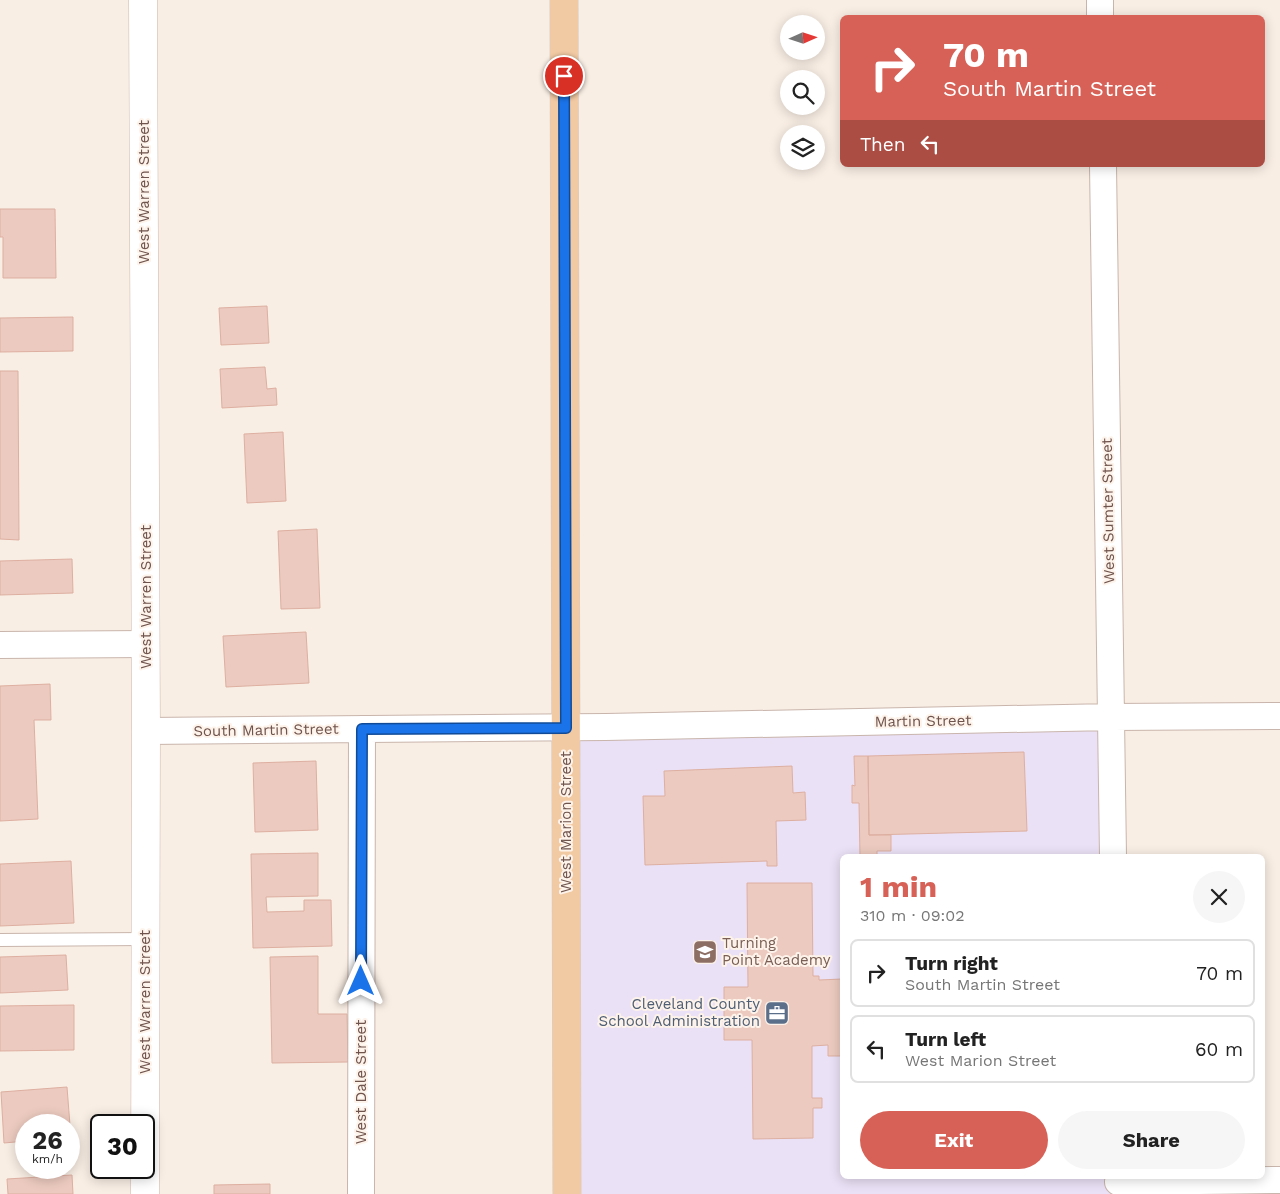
<!DOCTYPE html>
<html lang="en">
<head>
<meta charset="utf-8">
<style>
	:root { --surface:#fff; --page:#f6f6f6; --text:#222; --muted:#767676; --line:#e0e0e0; --accent:#d76156 }
	body { margin:0; font-family:"Work Sans",sans-serif; background:var(--page); color:var(--text); height:100vh; display:flex; flex-direction:column; font-size:19px; white-space:nowrap }
	* { box-sizing:border-box; margin:0 }
	p { font-size:16px; color:var(--muted) }
	.icon { flex:none; width:28px; height:28px; fill:none; stroke:currentColor; stroke-width:2; stroke-linecap:round; stroke-linejoin:round }
	.map { position:relative; flex:1; overflow:hidden }
	.drawer { position:absolute; left:840px; top:854px; width:425px; height:325px; display:flex; flex-direction:column; background:var(--surface); border-radius:8px; box-shadow:0 2px 12px #0003 }
	.drawer>* { flex:none }
	.hud { position:absolute; left:840px; top:15px; width:425px; height:152px; border-radius:8px; box-shadow:0 2px 12px #0003; background:#d76156; color:#fff; overflow:hidden }
	.needle { width:32px; rotate:87deg }
	.controls { position:absolute; left:780px; top:15px; display:grid; gap:10px }
	.controls a { display:grid; place-items:center; width:45px; height:45px; border-radius:50%; background:var(--surface); box-shadow:0 2px 12px #0003; font-size:25px }
	.speed { position:absolute; left:15px; top:1114px; display:flex; gap:10px; font-size:25px; font-weight:700; text-align:center }
	.speed>* { display:grid; place-content:center; width:65px; height:65px; border-radius:50%; background:var(--surface); box-shadow:0 2px 12px #0003; line-height:1 }
	.speed small { font-size:12px; font-weight:400 }
	.speed .limit { border:2px solid #111; border-radius:8px; background:#fff; color:#111 }
	.pin { position:absolute; display:grid; place-items:center; width:42px; height:42px; color:#fff; margin:-21px; border:2px solid #fff; border-radius:50%; box-shadow:0 1px 5px #0007 }
	.me { position:absolute; width:55px; margin:-28px; rotate:0deg; stroke-linejoin:round; filter:drop-shadow(0 0 4px #0008) }
	.turn { display:flex; align-items:center; gap:18px; height:105px; padding:0 20px; font-size:22px }
	.turn .icon { width:65px; height:65px; stroke-width:2.5 }
	.turn b { display:block; font-size:35px; line-height:42px }
	.then { display:flex; align-items:center; height:48px; padding:0 20px; background:#0003; gap:10px; font-size:19px }
	.round { display:grid; place-items:center; flex:none; width:52px; height:52px; border-radius:26px; background:var(--page) }
	.headline { display:flex; align-items:center; justify-content:space-between; height:85px; padding:0 20px }
	h1 { font-size:30px; font-weight:700; line-height:38px; color:var(--accent) }
	.button { display:flex; gap:10px; margin-top:auto; padding:10px 20px }
	.button a { flex:1; height:58px; border-radius:30px; background:var(--accent); color:#fff; font-size:20px; font-weight:700; line-height:58px; text-align:center }
	.button a+a { background:var(--page); color:var(--text) }
	ul { padding:0; list-style:none }
	li { display:flex; align-items:center; gap:15px; height:68px; margin:0 10px 8px; padding:0 10px; border:2px solid var(--line); border-radius:8px }
	li div { flex:1 }
	li b { display:block; font-size:19px }
	li em { font-style:normal }
	.map>svg:first-child { display:block }
	.education { fill:#ebe1f6 }
	.building { fill:#eccabf; stroke:#ddafa1 }
	.lines { fill:none; stroke-linecap:round; stroke-linejoin:round }
	.service-casing { stroke:#c9b5ac; stroke-width:14 }
	.minor-casing { stroke:#c9b5ac; stroke-width:28 }
	.secondary-casing { stroke:#ceb7ad; stroke-width:29 }
	.primary-casing { stroke:#d4ccca; stroke-width:29 }
	.service { stroke:#fff; stroke-width:12 }
	.minor { stroke:#fff; stroke-width:26 }
	.secondary { stroke:#fff; stroke-width:28 }
	.primary { stroke:#f1c9a3; stroke-width:28 }
	.route-casing { stroke:#114b97; stroke-width:12 }
	.route { stroke:#1a73e8; stroke-width:9 }
	.labels { text-anchor:middle; dominant-baseline:central; stroke-width:4; stroke-linejoin:round; paint-order:stroke }
	.street-label { font-size:15px; fill:#6f544d; stroke:#fdf3ea }
	.education-label { font-size:15px; fill:#785e54; stroke:#fdf3ea; text-anchor:start }
	.service-label { font-size:15px; fill:#4e5e75; stroke:#fdf3ea; text-anchor:end }
</style>
</head>
<body>
<div class="map">
<svg width="1280" height="1194" viewBox="0 0 1280 1194">
	<rect width="100%" height="100%" fill="#f9eee4"/>
	<!-- education -->
	<path class="education" d="M1111,717L1113,856H842V1176H1118V1194H567L566,728Z"/>
	<!-- building -->
	<path class="building" d="M0,209H55L56,278H3V237H0Z
		M267,306L269,343L221,345L219,308Z
		M73,317V351L0,352V318Z
		M265,367L267,389L276,388L277,405L222,408L220,369Z
		M0,371H18L19,540L0,539Z
		M283,432L286,501L247,503L244,434Z
		M317,529L320,608L281,609L278,531Z
		M72,559L73,593L0,595V561Z
		M306,632L309,683L226,687L223,636Z
		M50,684L51,720H34L38,819L0,821V686Z
		M1024,752L1027,831L869,835L868,756Z
		M854,756H868L869,835H891V851H877V856H860L859,803H852V785L855,786Z
		M316,761L318,830L255,832L253,763Z
		M792,766L793,793L805,792L806,820L776,821L777,866H767V861L645,865L643,796H665L664,771Z
		M318,853V896L266,897L267,912L304,911V900H331L332,946L253,948L251,854Z
		M71,861L74,923L0,926V864Z
		M747,883H812L813,976H819V980L842,979V1056H828V1045L812,1046V1098H822V1108H813V1138L753,1139L752,1040H724V987H748Z
		M66,955L68,990L0,993V957Z
		M318,956V1014H347L348,1062L272,1063L270,957Z
		M74,1005V1050L0,1051V1006Z
		M67,1087L71,1138H69V1125H26V1141L4,1143L1,1092Z
		M72,1175L73,1194H8L7,1179Z
		M270,1184V1194H214V1185Z"/>
	<g class="lines">
		<defs>
			<path id="service" d="M0,940L145,939"/>
			<path id="minor" d="M1100,0V18
				M1103,165L1113,856
				M0,645L146,644
				M146,731L606,727L1111,717L1280,716
				M1118,1182L1280,1180
				M361,1194L362,729"/>
			<path id="secondary" d="M143,0L146,731L145,1194"/>
			<path id="primary" d="M564,0L567,1194"/>
		</defs>
		<!-- service casing -->
		<use href="#service" class="service-casing"/>
		<!-- minor casing -->
		<use href="#minor" class="minor-casing"/>
		<!-- secondary casing -->
		<use href="#secondary" class="secondary-casing"/>
		<!-- primary casing -->
		<use href="#primary" class="primary-casing"/>
		<!-- service -->
		<use href="#service" class="service"/>
		<!-- minor -->
		<use href="#minor" class="minor"/>
		<!-- secondary -->
		<use href="#secondary" class="secondary"/>
		<!-- primary -->
		<use href="#primary" class="primary"/>
	</g>
	<g class="lines">
		<defs>
			<path id="route" d="M361,981L362,729L566,728L564,76"/>
		</defs>
		<!-- route casing -->
		<use href="#route" class="route-casing"/>
		<!-- route -->
		<use href="#route" class="route"/>
	</g>
	<!-- icons -->
	<defs>
		<symbol id="school-square" viewBox="-11 -11 22 22"><rect x="-9" y="-9" width="18" height="18" rx="4" fill="#8d6e63" stroke="#fdf3ea"/><path d="M0-5L7-2L0 1L-7-2ZM-4 1L0 2.5L4 1V4Q0 6-4 4Z" fill="#fff"/></symbol>
		<symbol id="office-square" viewBox="-11 -11 22 22"><rect x="-9" y="-9" width="18" height="18" rx="4" fill="#5c6f8a" stroke="#fdf3ea"/><path d="M-6-3h4V-5.5h4V-3h4V5H-6ZM-1-4.5V-3h2v-1.5ZM-6 0V1H6V0Z" fill="#fff"/></symbol>
	</defs>
	<g fill-rule="evenodd">
		<use href="#school-square" x="691" y="938" width="28" height="28"/>
		<use href="#office-square" x="763" y="999" width="28" height="28"/>
	</g>
	<g class="labels">
		<!-- street labels -->
		<g class="street-label">
			<text transform="translate(144 192) rotate(-90)">West Warren Street</text>
			<text transform="translate(1108 511) rotate(-91)">West Sumter Street</text>
			<text transform="translate(146 597) rotate(-90)">West Warren Street</text>
			<text transform="translate(923 721) rotate(-1)">Martin Street</text>
			<text transform="translate(266 730) rotate(-1)">South Martin Street</text>
			<text transform="translate(566 822) rotate(-90)">West Marion Street</text>
			<text transform="translate(145 1002) rotate(-90)">West Warren Street</text>
			<text transform="translate(361 1082) rotate(-90)">West Dale Street</text>
		</g>
		<!-- education labels -->
		<g class="education-label">
			<text x="722" y="943">Turning<tspan x="722" dy="17">Point Academy</tspan></text>
		</g>
		<!-- service labels -->
		<g class="service-label">
			<text x="760" y="1004">Cleveland County<tspan x="760" dy="17">School Administration</tspan></text>
		</g>
	</g>
</svg>
<div class="controls">
<a><svg class="needle" viewBox="-14 -14 28 28"><path d="M0-13l5 13h-10z" fill="#e53935"/><path d="M0 13l5-13h-10z" fill="#767676"/></svg></a>
<a><svg class="icon" aria-label="search" viewBox="0 0 24 24"><circle cx="10" cy="10" r="6"/><path d="M15 15l6 6"/></svg></a>
<a><svg class="icon" aria-label="layers" viewBox="0 0 24 24"><path d="M12 4l9 5-9 5-9-5zM3 14l9 5 9-5"/></svg></a>
</div>
<div class="speed"><div>26<small>km/h</small></div><div class="limit">30</div></div>
<div class="pin" style="left:564px;top:76px;background:#d93025"><svg class="icon" aria-label="arrive" viewBox="0 0 24 24"><path d="M6 21V4h12l-3 4 3 4H6"/></svg></div>
<svg class="me" style="left:361px;top:981px" viewBox="-20 -20 40 40"><path d="M0-17L14 15 0 8-14 15z" fill="#1a73e8" stroke="#fff" stroke-width="4"/></svg>
<div class="hud">
<div class="turn"><svg class="icon" aria-label="right" viewBox="0 0 24 24"><path d="M7 20v-9h11M14 6l5 5-5 5"/></svg><div><b>70 m</b>South Martin Street</div></div>
<div class="then">Then<svg class="icon" aria-label="left" viewBox="0 0 24 24"><path d="M17 20v-9H6M10 6l-5 5 5 5"/></svg></div>
</div>
<section class="drawer">
<div class="headline"><div><h1>1 min</h1><p>310 m · 09:02</p></div><a class="round"><svg class="icon" aria-label="close" viewBox="0 0 24 24"><path d="M6 6l12 12M18 6L6 18"/></svg></a></div>
<ul>
<li><svg class="icon" aria-label="right" viewBox="0 0 24 24"><path d="M7 20v-9h11M14 6l5 5-5 5"/></svg><div><b>Turn right</b><p>South Martin Street</p></div><em>70 m</em></li>
<li><svg class="icon" aria-label="left" viewBox="0 0 24 24"><path d="M17 20v-9H6M10 6l-5 5 5 5"/></svg><div><b>Turn left</b><p>West Marion Street</p></div><em>60 m</em></li>
</ul>
<div class="button"><a>Exit</a><a>Share</a></div>
</section>
</div>
</body>
</html>
